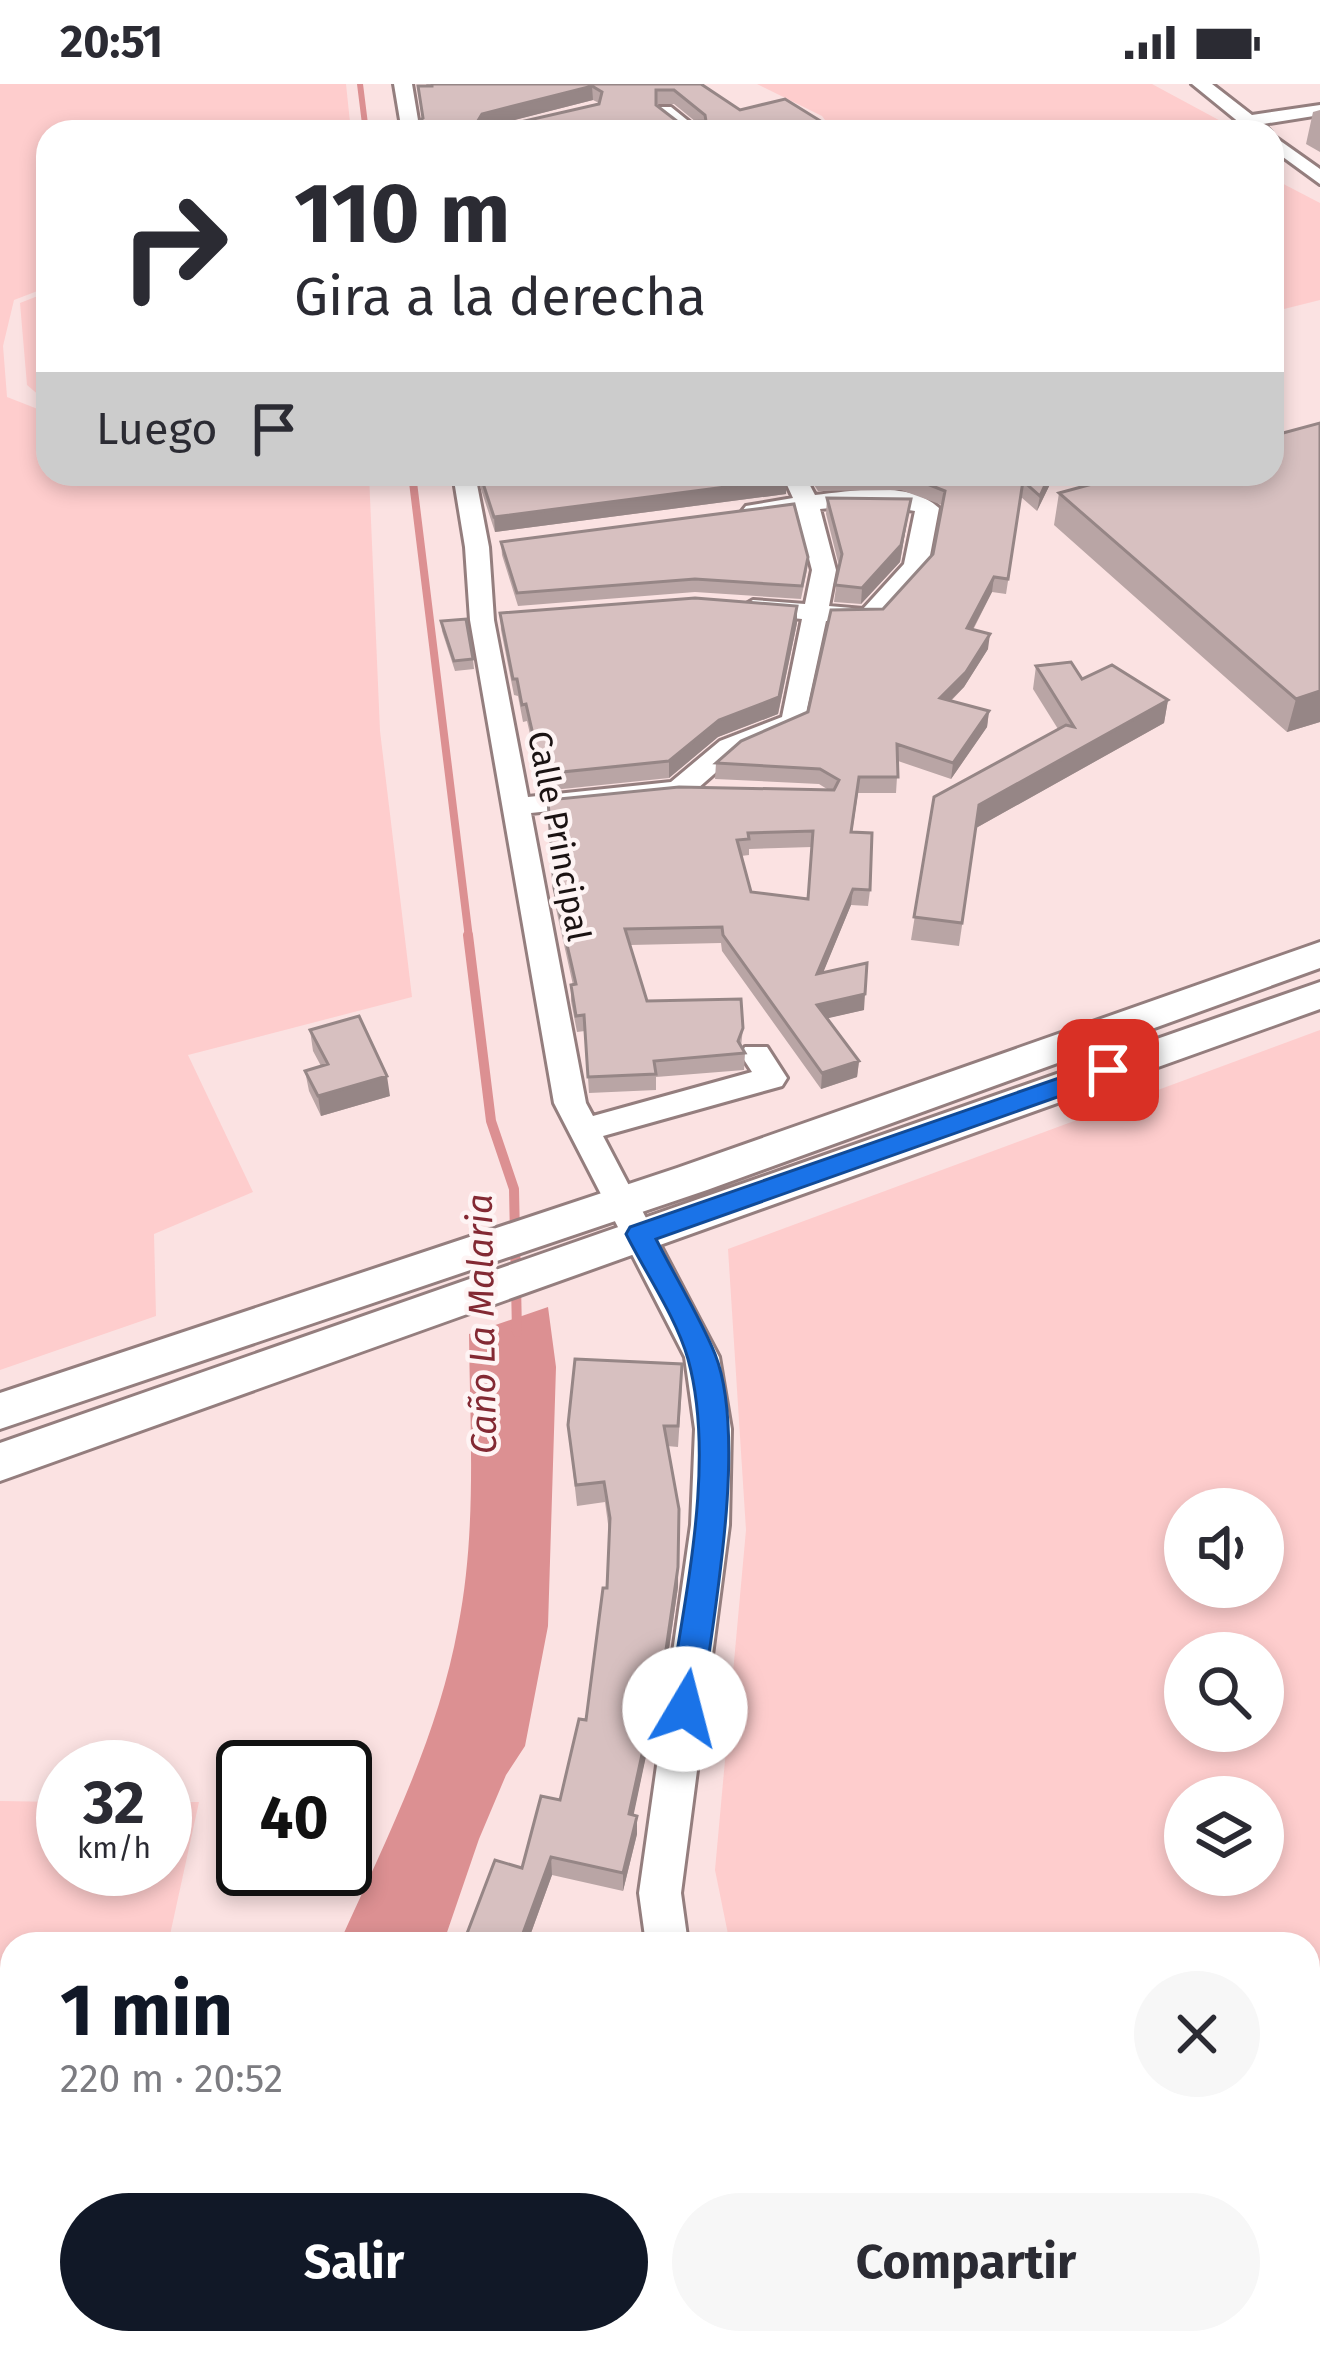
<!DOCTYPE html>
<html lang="es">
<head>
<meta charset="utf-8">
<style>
	:root { --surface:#fff; --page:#f7f7f7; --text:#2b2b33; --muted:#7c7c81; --accent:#111827 }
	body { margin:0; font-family:"Fira Sans",sans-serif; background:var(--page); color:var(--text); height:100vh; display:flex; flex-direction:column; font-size:45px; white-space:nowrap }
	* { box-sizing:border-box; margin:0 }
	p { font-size:39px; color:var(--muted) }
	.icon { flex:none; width:66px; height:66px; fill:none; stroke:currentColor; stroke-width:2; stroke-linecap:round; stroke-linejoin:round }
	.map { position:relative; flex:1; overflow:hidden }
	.sheet { position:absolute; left:0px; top:1848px; width:1320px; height:423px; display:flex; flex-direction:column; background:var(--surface); border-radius:36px 36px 0 0; box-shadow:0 6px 18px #0003 }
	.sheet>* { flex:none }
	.hud { position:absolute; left:36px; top:36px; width:1248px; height:366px; border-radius:36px; box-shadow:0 6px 18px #0003; background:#fff; color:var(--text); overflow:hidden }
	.tools { position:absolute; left:1164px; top:1404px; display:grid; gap:24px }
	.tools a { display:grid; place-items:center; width:120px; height:120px; border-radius:50%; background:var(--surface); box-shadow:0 6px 18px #0003; font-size:60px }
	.speed { position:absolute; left:36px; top:1656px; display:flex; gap:24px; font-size:60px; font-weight:700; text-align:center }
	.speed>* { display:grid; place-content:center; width:156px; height:156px; border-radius:50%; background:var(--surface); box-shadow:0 6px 18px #0003; line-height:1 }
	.speed small { font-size:30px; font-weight:400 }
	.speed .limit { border:6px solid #111; border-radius:18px; background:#fff; color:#111 }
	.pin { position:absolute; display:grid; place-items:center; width:102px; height:102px; color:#fff; margin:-51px; border-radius:24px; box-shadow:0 6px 18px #0006 }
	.me { position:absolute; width:132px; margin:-66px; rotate:8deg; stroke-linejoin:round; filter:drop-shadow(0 0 9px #0008) }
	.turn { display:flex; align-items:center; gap:42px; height:252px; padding:0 60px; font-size:54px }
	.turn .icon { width:156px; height:156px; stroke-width:2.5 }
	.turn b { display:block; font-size:84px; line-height:102px }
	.then { display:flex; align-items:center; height:114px; padding:0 60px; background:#0003; gap:24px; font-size:45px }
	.round { display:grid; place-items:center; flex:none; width:126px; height:126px; border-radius:63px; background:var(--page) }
	.headline { display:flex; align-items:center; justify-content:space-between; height:204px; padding:0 60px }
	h1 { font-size:72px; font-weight:700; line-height:90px; color:var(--accent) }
	.primary-button { display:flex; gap:24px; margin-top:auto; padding:24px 60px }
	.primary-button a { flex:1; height:138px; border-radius:72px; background:var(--accent); color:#fff; font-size:48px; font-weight:700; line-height:138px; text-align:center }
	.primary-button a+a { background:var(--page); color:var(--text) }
	.status { display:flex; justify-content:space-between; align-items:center; height:84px; padding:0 60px; background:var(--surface); direction:ltr }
	.status svg { height:33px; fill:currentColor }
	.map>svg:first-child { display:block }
	.green { fill:#fecdcd; fill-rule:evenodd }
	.water { fill:#dc9092 }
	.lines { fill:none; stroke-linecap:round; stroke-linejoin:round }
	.stream-far2 { stroke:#dc9092; stroke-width:6 }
	.stream-far1 { stroke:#dc9092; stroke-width:8 }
	.stream { stroke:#dc9092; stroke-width:10 }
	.minor-casing { stroke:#947e7e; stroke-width:6 }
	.major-casing { stroke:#947e7e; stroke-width:6 }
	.minor { fill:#fff; fill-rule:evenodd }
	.major { fill:#fff; fill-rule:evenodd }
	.wall { fill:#b9a5a5; fill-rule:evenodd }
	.shaded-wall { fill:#968686 }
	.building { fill:#d7c0c0; stroke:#968686; stroke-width:3; fill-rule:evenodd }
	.route { fill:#1a73e8; stroke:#114b97; stroke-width:3 }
	.labels { text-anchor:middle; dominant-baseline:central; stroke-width:9; stroke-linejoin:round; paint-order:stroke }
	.street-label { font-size:33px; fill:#1b1313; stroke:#fef4f4 }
	.water-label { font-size:36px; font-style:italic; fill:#832933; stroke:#fef4f4 }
</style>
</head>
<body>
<div class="status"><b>20:51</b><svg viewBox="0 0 49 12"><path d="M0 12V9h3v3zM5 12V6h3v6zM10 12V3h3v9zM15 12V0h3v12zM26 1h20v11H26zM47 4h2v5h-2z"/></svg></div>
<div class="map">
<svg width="1320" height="2270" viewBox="0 0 1320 2270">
	<rect width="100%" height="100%" fill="#fbe2e2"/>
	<!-- green -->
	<path class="green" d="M0,0H346L351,48H48V203L14,216L3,262L7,313L48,329V390H369L380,647L412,913L188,971L253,1108L154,1150L156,1232L0,1286Z
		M757,0H1152L1241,48H834L822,32Z
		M1272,94L1320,119V216L1272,228Z
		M48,208V319L27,301L20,219Z
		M1320,946V2270H702L708,2259H1308V1860H730L715,1786L746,1446L728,1165ZM1185,1425H1263V1503H1185ZM1185,1569H1263V1647H1185ZM1185,1713H1263V1791H1185Z
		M0,1717L63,1718V1785H165V1718H199L168,1860H12V2259H18L10,2270H0Z"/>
	<!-- water -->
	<path class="water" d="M548,1223L556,1283L548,1542L525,1662L506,1691L479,1755L443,1860H339C385,1758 438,1654 458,1543C477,1447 470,1347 469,1250Z
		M61,2259H203L196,2270H53Z"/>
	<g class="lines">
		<!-- stream-far2 -->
		<path class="stream-far2" d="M360,0L366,48"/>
		<!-- stream-far1 -->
		<path class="stream-far1" d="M412,390L469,854"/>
		<!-- stream -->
		<path class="stream" d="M468,851L491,1037L514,1105L517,1248"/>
		<defs>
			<path id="minor" d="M394,0H412L420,48H402Z
				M1192,0H1212L1252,31L1320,21V31L1263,40L1271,48H1251Z
				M659,23H671L702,48H681L659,31Z
				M1272,51L1320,85V100L1272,65Z
				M453,390H475L489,463L494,536L528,713L671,698L720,657L782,633L802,535L753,530L741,523L753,516L805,520L812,486L797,428L754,434L742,427L746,422L793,414L782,390H804L815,411C852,407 909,396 939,424L928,482L878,538L826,537L803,643L738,669L689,712L531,729L586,1019L593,1032L752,988L741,971L745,963H767L787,994L782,1002L603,1052L719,1273L731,1345L729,1441L681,1809L688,1860H646L639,1809L691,1441L695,1345L685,1273L554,1019L470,536L465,463ZM871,420L915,427L904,480L863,525L829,522L836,486L820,425Z
				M626,2259H676L672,2270H622Z"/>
			<path id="major" d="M1320,858V884L707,1106L0,1345V1309L677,1084Z
				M1320,898V925L0,1397V1359Z"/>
		</defs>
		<!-- minor casing -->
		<use href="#minor" class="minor-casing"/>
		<!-- major casing -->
		<use href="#major" class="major-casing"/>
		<!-- minor -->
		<use href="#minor" class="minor"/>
		<!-- major -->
		<use href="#major" class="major"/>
	</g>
	<!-- wall -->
	<path class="wall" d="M426,0H701L740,26L818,48H417L416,39L422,34L418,2H427ZM593,16L599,19L516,39L506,38ZM656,20H674L696,38H678Z
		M1320,26V68L1306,60L1313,28Z
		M1320,339V638L1287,648L1054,441L1059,409Z
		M476,390H785L786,410L495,448Z
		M807,390H1055L1037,427L1021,413L1006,510L992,508L973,546L988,565L964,603L951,617L989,627L987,643L951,695L898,677L896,709H858L852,748L870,806L868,822L851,821L823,888L864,926L827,934L859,977L857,993L821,1005L722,867L721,859L630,861L647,917L743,944L741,963L745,969L744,986L656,993V1006L589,1009L585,947L577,948L571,917V901H573L555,820L548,716L827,705L819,700L715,695L716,679L808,628L883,525L933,470L942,421L901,406L818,407ZM812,763L808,815L751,808L741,772L749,771V765Z
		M827,414L911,415L900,478L861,520L834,518L839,482L826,430Z
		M501,458L807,486L801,515L695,508L518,522L502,471Z
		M797,522V539L778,630L718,653L669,694L543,707L527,637L523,638L518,612L514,611L501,546L500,529Z
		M441,537L473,575L474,585L455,587L442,547Z
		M1036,582L1168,616L1164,639L976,744L959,862L911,856L934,713L1058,645L1033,605Z
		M310,946L390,1012L321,1032L309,1007L305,987L321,982L313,967Z
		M682,1301L678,1363L667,1362L679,1425L678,1503L658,1640L653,1639L633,1731L637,1732V1750L623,1807L552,1791L527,1860H463L522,1784L560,1716L586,1636L607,1504L609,1447L605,1418L577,1422L568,1341Z"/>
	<!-- shaded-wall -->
	<path class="shaded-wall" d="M592,2L593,16L483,44L479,35L482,30Z
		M819,36L818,48H781V45Z
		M1050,390H1055L1037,427L1040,412Z
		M787,395L786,410L495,448L494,433Z
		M911,415L900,478L861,520L862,504Z
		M994,493L992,508L965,560L967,544Z
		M797,522V539L778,630L718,653L669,694V677Z
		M990,550L988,565L964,603L938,629L940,614Z
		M1320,607V638L1287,648L1296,615Z
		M1168,616L1164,639L976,744L959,862L979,721Z
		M989,627L987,643L951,695L953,679Z
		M853,805L851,821L816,906L817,890Z
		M865,910L864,926L816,937L817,921Z
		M859,977L857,993L821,1005L822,989Z
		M387,992L390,1012L321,1032L318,1012Z
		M678,1483V1503L658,1640V1621Z
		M653,1620V1639L630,1748L629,1730Z
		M637,1732V1750L623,1807V1789Z
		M551,1773L552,1791L527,1860H519Z"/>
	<!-- building -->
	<path class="building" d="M432,0H701L740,26L785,15L819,36L781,45L784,48H420L416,39L423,34L418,2H432ZM592,2L602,8L599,20L516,39L479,35L482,30ZM656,6H674L705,31L706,37L678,38L656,21Z
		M1320,339V607L1296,615L1059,409L1129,390H1272V352Z
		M480,390H785L787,395L494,433Z
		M817,390H1050L1040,412L1023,397L1008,495L994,493L967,544L990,550L966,588L940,614L989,627L953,679L897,660L898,693H859L851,748L872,749L870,806L853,805L817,890L867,879L865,910L817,921L859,977L822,989L723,851L722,843L625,845L647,917L741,915L743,944L738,957L745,969L654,977L656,990L588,993L584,931L576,932L571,901L576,900L554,804L548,716L679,703L834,706L839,696L820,685L716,679L741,657L808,628L831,526L883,525L933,470L945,407L902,390L819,392ZM813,747L808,815L751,808L737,756L749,755L748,749Z
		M827,414L911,415L901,461L862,504L835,501L842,470Z
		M794,420L808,473L802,502L695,495L517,509L501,458Z
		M695,514L797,522L779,613L719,636L669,677L542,690L526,620L522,621L517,595H513L500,529Z
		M466,535L473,575L454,577L441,537Z
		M1071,578L1082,595L1112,581L1168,616L979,721L962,839L914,833L934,713L1066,641L1074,643L1036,582Z
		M359,932L387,992L318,1012L305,987L328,980L310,946Z
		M575,1275L682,1280L678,1342H664L679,1425L678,1483L658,1621L653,1620L629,1730L637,1732L623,1789L551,1773L519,1860H463L495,1776L522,1784L541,1712L560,1716L579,1635L586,1636L603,1504H607L610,1434L604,1398L576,1401L568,1341Z
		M448,2259H580L594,2267L593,2270H442Z"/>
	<!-- route -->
	<path class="route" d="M1108,977L1117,979L1120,986L1117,992L656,1155C675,1193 699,1231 715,1270C748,1353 713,1535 701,1625L696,1635L685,1640L673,1635L668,1625C683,1519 717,1380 688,1275C676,1233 646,1190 626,1150L630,1143Z"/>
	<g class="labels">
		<!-- street labels -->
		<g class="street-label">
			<text transform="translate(559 752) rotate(79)">Calle Principal</text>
		</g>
		<!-- water labels -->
		<g class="water-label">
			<text transform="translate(482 1240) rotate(-91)">Caño La Malaria</text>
		</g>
	</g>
</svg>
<div class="tools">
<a><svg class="icon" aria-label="sound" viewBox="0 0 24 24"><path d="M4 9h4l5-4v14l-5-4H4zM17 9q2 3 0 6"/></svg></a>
<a><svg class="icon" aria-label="search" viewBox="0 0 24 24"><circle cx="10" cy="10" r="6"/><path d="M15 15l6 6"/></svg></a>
<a><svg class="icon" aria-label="layers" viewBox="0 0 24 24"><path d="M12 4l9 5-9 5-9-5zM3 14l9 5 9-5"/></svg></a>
</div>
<div class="speed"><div>32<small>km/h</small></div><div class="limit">40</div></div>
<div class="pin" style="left:1108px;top:986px;background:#d93025"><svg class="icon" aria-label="arrive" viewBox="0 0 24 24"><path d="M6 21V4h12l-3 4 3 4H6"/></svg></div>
<svg class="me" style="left:685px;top:1625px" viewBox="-20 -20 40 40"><circle r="19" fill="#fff"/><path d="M0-13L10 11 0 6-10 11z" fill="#1a73e8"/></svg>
<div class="hud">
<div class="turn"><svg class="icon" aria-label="right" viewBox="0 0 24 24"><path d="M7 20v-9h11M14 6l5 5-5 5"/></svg><div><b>110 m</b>Gira a la derecha</div></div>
<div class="then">Luego<svg class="icon" aria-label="arrive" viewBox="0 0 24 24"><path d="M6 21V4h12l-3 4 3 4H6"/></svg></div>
</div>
<section class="sheet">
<div class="headline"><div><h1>1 min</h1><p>220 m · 20:52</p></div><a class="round"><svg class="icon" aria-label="close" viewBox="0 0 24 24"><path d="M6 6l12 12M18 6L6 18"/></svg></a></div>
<div class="primary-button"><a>Salir</a><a>Compartir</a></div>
</section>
</div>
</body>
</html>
